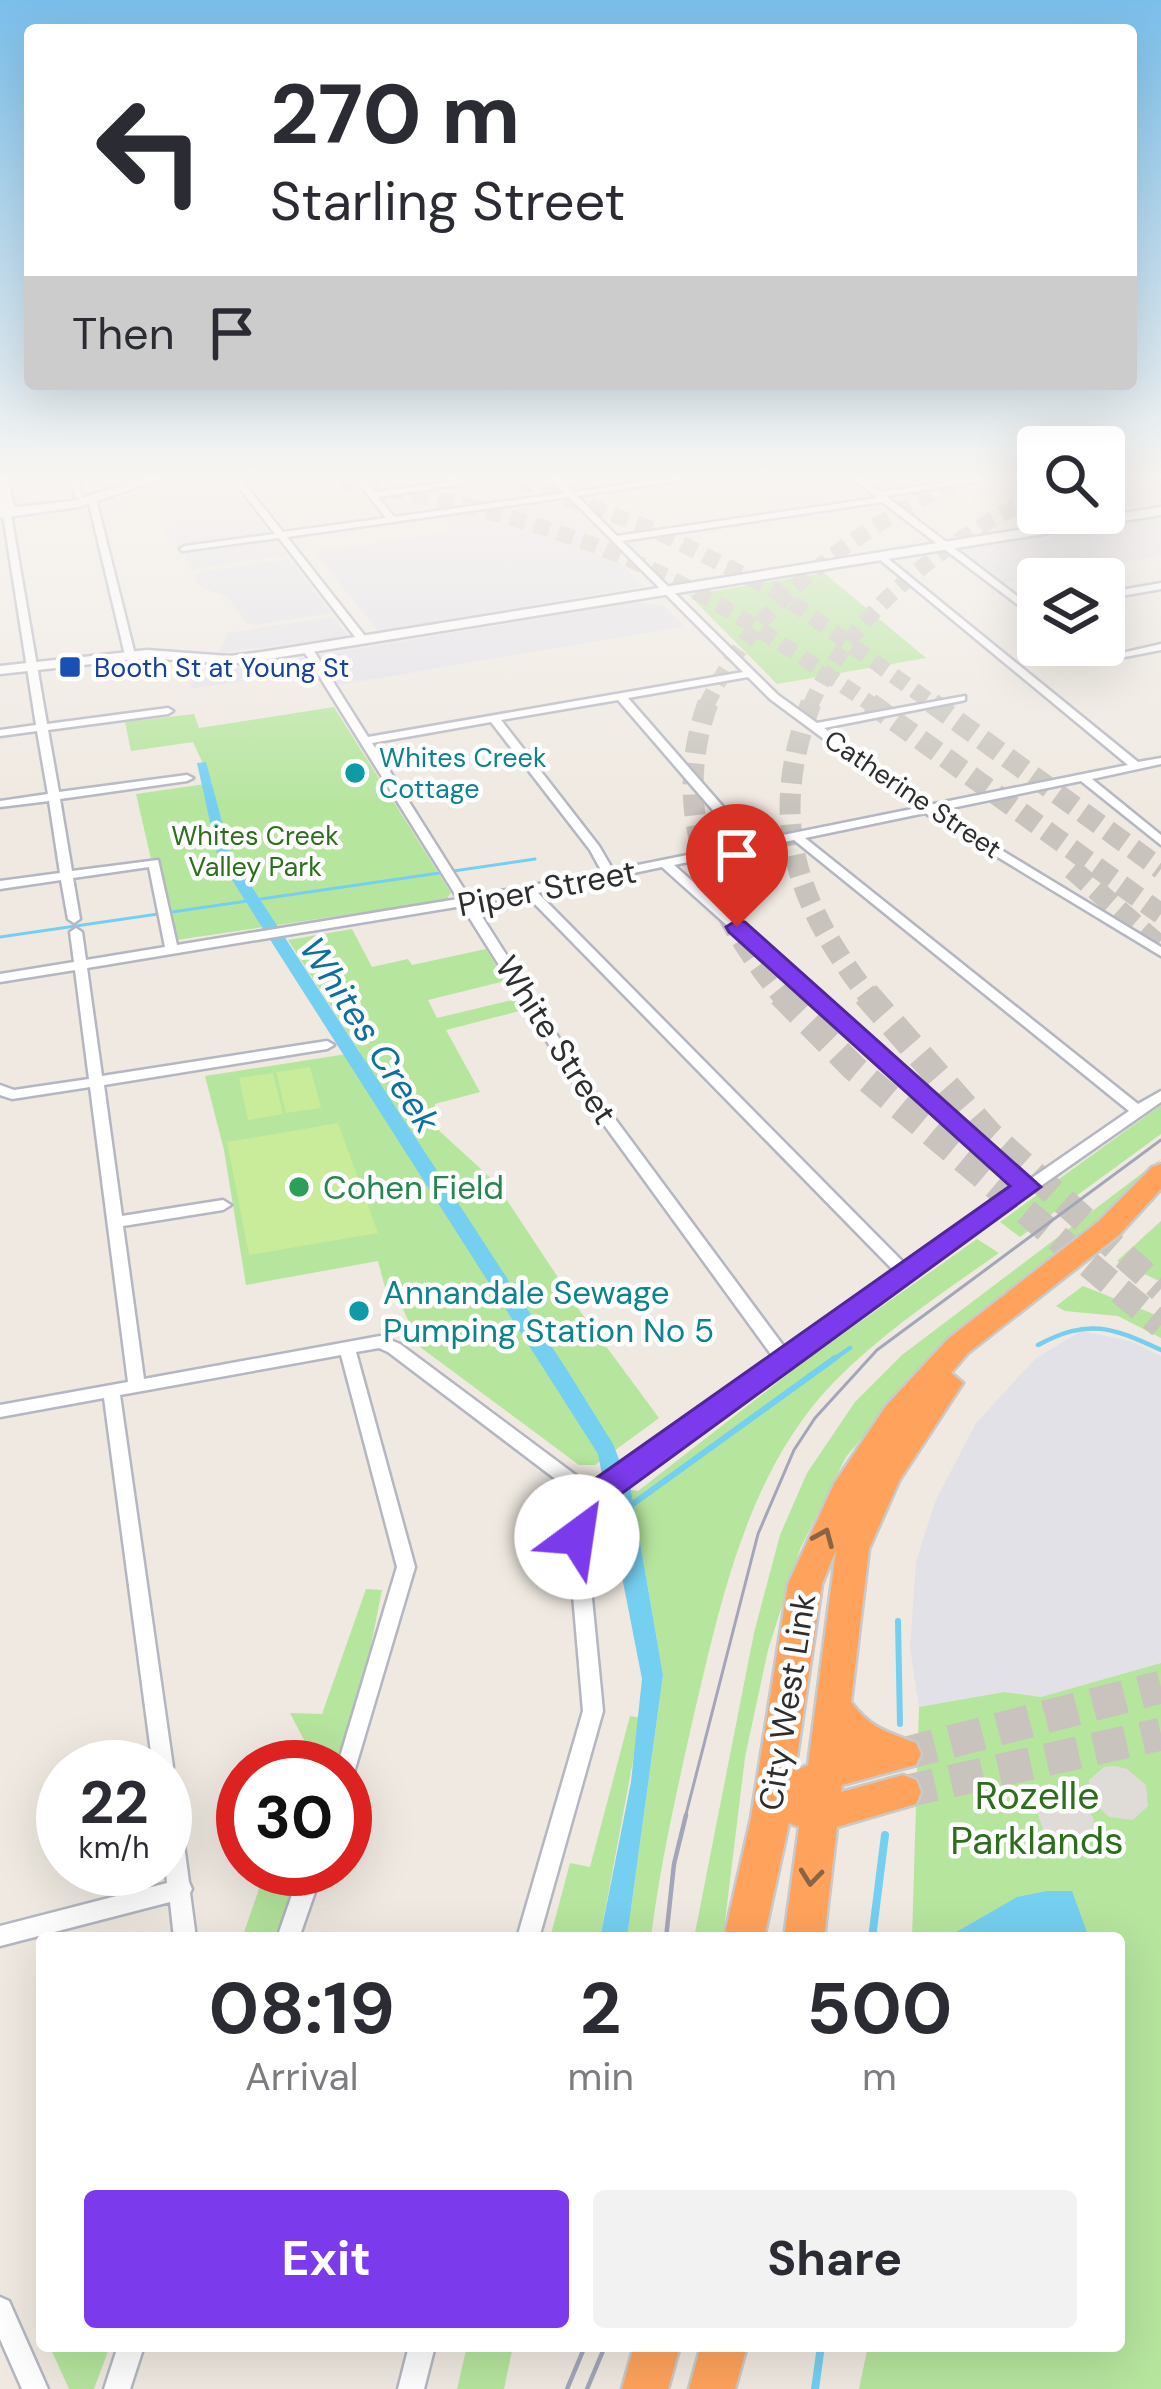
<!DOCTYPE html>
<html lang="en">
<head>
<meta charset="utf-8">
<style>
	:root { --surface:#fff; --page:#f2f2f3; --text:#2b2b33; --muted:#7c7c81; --accent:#7c3aed }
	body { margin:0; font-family:"DM Sans",sans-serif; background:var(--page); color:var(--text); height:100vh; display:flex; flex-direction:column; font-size:45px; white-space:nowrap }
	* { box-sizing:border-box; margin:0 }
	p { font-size:39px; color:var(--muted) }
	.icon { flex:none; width:66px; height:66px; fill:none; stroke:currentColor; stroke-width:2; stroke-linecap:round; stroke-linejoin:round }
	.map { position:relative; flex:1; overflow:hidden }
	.panel { position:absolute; left:36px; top:1932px; width:1089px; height:420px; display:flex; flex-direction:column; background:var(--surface); border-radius:12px; box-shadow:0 12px 48px #0002 }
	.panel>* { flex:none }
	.top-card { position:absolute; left:24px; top:24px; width:1113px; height:366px; border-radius:12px; box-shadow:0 12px 48px #0002; background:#fff; color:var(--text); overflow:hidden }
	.fabs { position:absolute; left:1017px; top:426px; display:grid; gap:24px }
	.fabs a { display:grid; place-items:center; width:108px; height:108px; border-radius:12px; background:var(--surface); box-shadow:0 12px 48px #0002; font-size:60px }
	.speed { position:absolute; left:36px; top:1740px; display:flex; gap:24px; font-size:60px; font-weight:700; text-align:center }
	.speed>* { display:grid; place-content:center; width:156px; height:156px; border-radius:50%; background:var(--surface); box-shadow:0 12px 48px #0002; line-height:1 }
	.speed small { font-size:30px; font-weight:400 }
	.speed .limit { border:18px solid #d22; background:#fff; color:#111 }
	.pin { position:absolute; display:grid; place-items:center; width:102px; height:102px; color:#fff; margin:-123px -51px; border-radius:50% 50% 50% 0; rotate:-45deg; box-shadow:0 0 12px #0007 }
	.pin .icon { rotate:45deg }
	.me { position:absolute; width:132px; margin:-66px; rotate:31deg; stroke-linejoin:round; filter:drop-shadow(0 0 9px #0008) }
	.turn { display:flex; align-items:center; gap:42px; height:252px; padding:0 48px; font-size:54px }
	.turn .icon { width:156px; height:156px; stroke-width:2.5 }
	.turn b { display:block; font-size:84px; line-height:102px }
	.then { display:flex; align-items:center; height:114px; padding:0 48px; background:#0003; gap:24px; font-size:45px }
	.eta { display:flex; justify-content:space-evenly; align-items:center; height:204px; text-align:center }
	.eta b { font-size:72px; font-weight:700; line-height:84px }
	.cta { display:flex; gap:24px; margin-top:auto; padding:24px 48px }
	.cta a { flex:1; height:138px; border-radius:12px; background:var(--accent); color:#fff; font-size:48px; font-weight:700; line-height:138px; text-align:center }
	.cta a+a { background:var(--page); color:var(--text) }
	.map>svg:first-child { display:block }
	.industrial { fill:#e3e1e8 }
	.green { fill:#b6e59e }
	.pitch { fill:#c9ec9a }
	.plaza { fill:#dfdcd8 }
	.water { fill:#75cff0 }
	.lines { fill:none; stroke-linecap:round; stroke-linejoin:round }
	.stream-far3 { stroke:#75cff0; stroke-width:3 }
	.stream-far2 { stroke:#75cff0; stroke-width:4.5 }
	.stream-far1 { stroke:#75cff0; stroke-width:6 }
	.stream { stroke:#75cff0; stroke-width:8 }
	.highway-tunnel-far3 { stroke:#c8c4bd; stroke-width:16; stroke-dasharray:16 9; stroke-linecap:butt }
	.highway-tunnel-far2 { stroke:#c8c4bd; stroke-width:21; stroke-dasharray:21 10; stroke-linecap:butt }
	.highway-tunnel-far1 { stroke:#c8c4bd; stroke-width:27; stroke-dasharray:27 14; stroke-linecap:butt }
	.highway-tunnel { stroke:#c8c4bd; stroke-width:33; stroke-dasharray:33 16; stroke-linecap:butt }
	.street-casing { stroke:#b4b7c1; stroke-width:5 }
	.secondary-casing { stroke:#b4b7c1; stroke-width:5 }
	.highway-casing { stroke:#c9c9c9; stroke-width:5 }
	.street { fill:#fff; fill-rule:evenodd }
	.secondary { fill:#fff; fill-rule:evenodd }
	.highway { fill:#ffa35c; fill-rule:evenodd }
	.tram-far1 { stroke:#a3a6b8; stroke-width:3 }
	.tram { stroke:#a3a6b8; stroke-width:4.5 }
	.oneway { stroke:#8c6343 }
	.route { fill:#7c3aed; stroke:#51269a; stroke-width:3 }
	.transit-dot { fill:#1a4fb4; stroke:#fff; stroke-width:4.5 }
	.culture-dot { fill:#0f9aa8; stroke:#fff; stroke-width:4.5 }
	.leisure-dot { fill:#2e9e5b; stroke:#fff; stroke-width:4.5 }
	.labels { text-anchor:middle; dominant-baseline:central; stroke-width:9; stroke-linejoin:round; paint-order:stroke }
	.far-transit-label { font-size:27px; fill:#164399; stroke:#fff; text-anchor:start }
	.far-culture-label { font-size:27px; fill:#0d838f; stroke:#fff; text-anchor:start }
	.far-street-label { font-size:27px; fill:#2e2e2e; stroke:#fff }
	.far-park-label { font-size:27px; fill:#2c6e1b; stroke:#fff }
	.street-label { font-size:33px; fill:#2e2e2e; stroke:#fff }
	.leisure-label { font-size:33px; fill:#27864d; stroke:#fff; text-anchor:start }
	.culture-label { font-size:33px; fill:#0d838f; stroke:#fff; text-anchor:start }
	.water-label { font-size:36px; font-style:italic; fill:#0d6fa3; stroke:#fff }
	.near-park-label { font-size:39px; fill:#2c6e1b; stroke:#fff }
</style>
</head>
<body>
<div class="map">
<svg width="1161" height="2389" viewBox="0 0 1161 2389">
	<rect width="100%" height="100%" fill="#efe9e1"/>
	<!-- industrial -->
	<path class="industrial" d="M240,494L270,534L183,547L165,538L166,527L180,517L172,504Z
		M559,499L643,586L378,631L315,552L454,532L441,516Z
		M1161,517V556L1060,573L1066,579L1043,576L1001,583L956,549Z
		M274,540L286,555L188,570L186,552Z
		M289,559L331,613L255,625L247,623L228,598L195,584L199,572Z
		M636,602L663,606L684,626L339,685L320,655Z
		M333,617L348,636L219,653L228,633Z
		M304,657L312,670L190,689L195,675Z
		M1081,1331L1130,1341L1161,1356V1663L1041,1697L1004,1692L919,1707L910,1648L916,1562L935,1502L976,1423L1035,1359Z"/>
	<!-- green -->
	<path class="green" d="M824,573L926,658L777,684L689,595Z
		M334,707L451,893L446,900L170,941L136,794L212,783L193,742L131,751L125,722L194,714L199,728Z
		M352,929L372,967L408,959L412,965L486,949L505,981L428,1000L437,1018L516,999L523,1010L446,1030L480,1092L435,1104L434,1126L495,1182L580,1311L659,1418L595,1465H579L420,1347L398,1298L388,1299L378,1261L246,1285L224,1150L205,1076L360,1052L288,940Z
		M1161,1105V1134L1020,1237L1000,1222Z
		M1161,1159L1124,1205L892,1402L846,1457L800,1549L768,1650L745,1757L723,1938H694L754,1633L780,1535L807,1473L855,1402L902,1355Z
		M1161,1221V1279L1157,1280L1117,1261Z
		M977,1239L999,1253C942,1293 883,1332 834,1382C746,1473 720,1605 692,1723C676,1795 660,1865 651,1938H627L663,1675L631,1490L638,1491L809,1358Z
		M1083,1286L1161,1317V1338L1118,1316L1065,1311L1056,1306Z
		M366,1589L382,1590L366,1670L336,1767H280L278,1756L299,1749L304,1740L290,1713L322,1714Z
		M1161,1663V2389H859L868,2346H1119V1938H912L919,1707L1004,1692L1041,1697Z
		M630,1716L641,1718L600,1938H550L570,1863L590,1867Z
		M266,1869H300L276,1938H242Z
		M110,2346L94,2389H69L50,2347Z
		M467,2346H513L504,2389H457Z"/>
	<!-- pitch -->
	<path class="pitch" d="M310,1067L321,1108L286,1113L276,1072Z
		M273,1073L283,1114L248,1120L239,1078Z
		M338,1123L378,1233L249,1255L227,1142Z"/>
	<!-- plaza -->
	<path class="plaza" d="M1115,1766L1127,1769L1146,1785L1148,1806L1133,1820L1109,1817L1090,1800L1089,1780L1104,1767Z
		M1057,1796L1078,1801L1093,1817L1095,1827L1086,1843L1065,1846L1045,1835L1038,1815L1047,1800Z"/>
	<!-- water -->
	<path class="water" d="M206,762L231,855L567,1370L613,1444L631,1490L663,1675L627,1938H600L631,1782L642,1679L598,1454L218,858L197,763Z
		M1047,1891H1072L1089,1938H946L1017,1897Z"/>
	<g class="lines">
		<!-- stream-far3 -->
		<path class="stream-far3" d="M0,937L535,859"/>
		<!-- stream-far2 -->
		<path class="stream-far2" d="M1038,1345C1089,1318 1111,1327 1161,1350
			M831,1361L850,1348"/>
		<!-- stream-far1 -->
		<path class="stream-far1" d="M630,1506L835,1358
			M898,1621L900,1724"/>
		<!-- stream -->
		<path class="stream" d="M872,1938L885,1835
			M815,2389L821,2346"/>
		<!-- highway-tunnel-far3 -->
		<path class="highway-tunnel-far3" d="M290,473C421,492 552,519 671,579C742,614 808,662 874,706
			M495,473L650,528L776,591L936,706
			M1104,475L1110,473
			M706,706C759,594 866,522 976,473
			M810,706C853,611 945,539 1038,496"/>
		<!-- highway-tunnel-far2 -->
		<path class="highway-tunnel-far2" d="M708,703C668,812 714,914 783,997
			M811,703C767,820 795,902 869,997
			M870,703L1161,914
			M932,703L1161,869
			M1072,869L1161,947"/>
		<!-- highway-tunnel-far1 -->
		<path class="highway-tunnel-far1" d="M781,994L854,1068L1161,1325
			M866,994L989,1134L1161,1289"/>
		<!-- highway-tunnel -->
		<path class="highway-tunnel" d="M903,1754L1161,1687
			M903,1792L1161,1734"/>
		<defs>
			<path id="street" d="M69,473H77L82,499L75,497Z
				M228,473H236L283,532L386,518L351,473H359L375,492L451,482L444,473H452L461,484L378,497L394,517L564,493L545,473H554L573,492L705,473H727L577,496L617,536L877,498L846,473H855L880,492L1008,473H1029L886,496L1038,612V620L882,502L622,541L778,695L817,723L965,696V700L961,701L824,728L929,805L1128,765L878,558V554L881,553L1138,762L1161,758V764L1092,779L1161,835V845L1081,781L937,811L1161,947V956L925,813L805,838L1138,1104L1161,1091V1102L789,1362L600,1502L586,1537L603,1711L539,1938H517L583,1711L568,1537L583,1500L388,1352L379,1348L356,1352L415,1567L352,1779L345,1782V1767H337L397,1567L341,1355L120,1395L173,1767L171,1771L175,1778L189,1882L192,1889L190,1893L196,1938H174L170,1902L0,1946V1926L167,1883L165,1862V1767H153L104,1398L0,1417V1405L128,1382L90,1087L12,1099L0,1095V1085L14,1090L89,1079L75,970L0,982V974L74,962L70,932L76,928L82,932L86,960L165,947L149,867L73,878L80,919L74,923L68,919L61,880L0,889V881L60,873L49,801L0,807V801L48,794L37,731L0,736V730L36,725L3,515L7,512L11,515L47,724L168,708L173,711L168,714L48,730L59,792L187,775L193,778L187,781L60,799L72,871L158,860L177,945L458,899L303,650L304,648H312L368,737L743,672L569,497L287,537L368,640L359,642L279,538L182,551L180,549L185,546L275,534ZM748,677L770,699L917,808L753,841L628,698ZM618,700L742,844L613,870L599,846L501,720ZM491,722L590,850L602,872L469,897L372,743ZM794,840L1129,1111L1029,1180L674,865ZM662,867L663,868L1019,1187L906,1265L538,893ZM526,895L895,1272L785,1348L581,1073L474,904ZM462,906L570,1078L773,1357L593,1488L400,1344L380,1336L144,1379L123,1226L223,1210L231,1205L223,1200L122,1216L104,1085L327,1049L334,1045L327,1041L102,1076L87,968Z
				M92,496L96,499L135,655L130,658L125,655L88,499Z
				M1161,583V589L1104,599V593Z
				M1161,644V650L1109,660L1104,657Z
				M301,1869H323L299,1938H277Z
				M0,2297L9,2301L48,2389H22L0,2339Z
				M118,2346H144L130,2389H104Z
				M409,2346H435L424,2389H398Z"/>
			<path id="secondary" d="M0,473H7L14,507H17L73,501L160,473H178L79,507L0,518Z
				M1152,473H1161V479Z
				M1161,507V515L262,660L229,664L147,658L0,674V666L147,650L229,656L262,652Z"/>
			<path id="highway" d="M1161,1164V1189L1119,1235L968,1353L951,1373L963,1383L899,1481L869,1549L851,1702C870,1728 887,1732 916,1743L921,1754L916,1765L842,1785L841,1792L903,1775L916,1780L921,1792L916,1804L837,1827L824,1938H784L799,1827L789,1823L764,1938H724L751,1818L788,1584L834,1484L886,1406L948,1339L1099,1221L1152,1167ZM836,1550L808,1765L795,1771L822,1584Z
				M634,2346H680L668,2389H622Z
				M701,2346H747L735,2389H689Z"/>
		</defs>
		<!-- street casing -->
		<use href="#street" class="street-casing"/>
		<!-- secondary casing -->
		<use href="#secondary" class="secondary-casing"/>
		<!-- highway casing -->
		<use href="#highway" class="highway-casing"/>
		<!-- street -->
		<use href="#street" class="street"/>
		<!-- secondary -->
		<use href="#secondary" class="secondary"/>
		<!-- highway -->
		<use href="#highway" class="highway"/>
		<!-- tram-far1 -->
		<path class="tram-far1" d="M685,1818L758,1534L794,1450L815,1418L877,1350L1161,1140"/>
		<!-- tram -->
		<path class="tram" d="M666,1938L674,1864L686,1815
			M567,2389L585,2346
			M587,2389L605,2346"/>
	</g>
	<!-- one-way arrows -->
	<defs><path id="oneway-chevron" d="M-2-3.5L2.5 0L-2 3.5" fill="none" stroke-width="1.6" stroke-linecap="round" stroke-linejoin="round" transform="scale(3)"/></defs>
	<g class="oneway">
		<use href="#oneway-chevron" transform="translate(824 1537) rotate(-67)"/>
		<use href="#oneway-chevron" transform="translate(811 1877) rotate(96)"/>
	</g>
	<!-- sky -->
	<linearGradient id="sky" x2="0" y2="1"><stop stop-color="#7abfeb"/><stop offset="0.59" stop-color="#f8f5f2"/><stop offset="1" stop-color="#f8f5f2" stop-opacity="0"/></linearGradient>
	<rect width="1161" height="807" fill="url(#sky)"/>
	<!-- route -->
	<path class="route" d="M737,920L745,922L1041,1187L614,1499L600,1515L588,1546L577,1550L565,1546L560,1537L574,1500L592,1481L1010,1186L729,932L726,927Z"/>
	<!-- markers -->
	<rect class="transit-dot" x="58" y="655" width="24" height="24" rx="6"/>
	<g class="culture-dot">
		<circle cx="355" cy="773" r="12"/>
		<circle cx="359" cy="1311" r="12"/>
	</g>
	<circle class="leisure-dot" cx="299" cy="1187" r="12"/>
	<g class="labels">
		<!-- far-transit labels -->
		<g class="far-transit-label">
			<text x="94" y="667">Booth St at Young St</text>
		</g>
		<!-- far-culture labels -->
		<g class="far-culture-label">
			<text x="379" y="757">Whites Creek<tspan x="379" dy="31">Cottage</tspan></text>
		</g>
		<!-- far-street labels -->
		<g class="far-street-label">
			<text transform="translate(913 794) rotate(34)">Catherine Street</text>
		</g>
		<!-- far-park labels -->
		<g class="far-park-label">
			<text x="255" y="835">Whites Creek<tspan x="255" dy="31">Valley Park</tspan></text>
		</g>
		<!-- street labels -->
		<g class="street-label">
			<text transform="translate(547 888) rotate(-11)">Piper Street</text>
			<text transform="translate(556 1040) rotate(57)">White Street</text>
			<text transform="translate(787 1702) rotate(-81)">City West Link</text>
		</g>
		<!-- leisure labels -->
		<g class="leisure-label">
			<text x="323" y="1187">Cohen Field</text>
		</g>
		<!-- culture labels -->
		<g class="culture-label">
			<text x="383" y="1292">Annandale Sewage<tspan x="383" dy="38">Pumping Station No 5</tspan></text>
		</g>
		<!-- water labels -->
		<g class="water-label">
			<text transform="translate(370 1035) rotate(57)">Whites Creek</text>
		</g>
		<!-- near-park labels -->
		<g class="near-park-label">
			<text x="1037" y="1795">Rozelle<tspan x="1037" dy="45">Parklands</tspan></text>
		</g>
	</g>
</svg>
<div class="fabs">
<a><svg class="icon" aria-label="search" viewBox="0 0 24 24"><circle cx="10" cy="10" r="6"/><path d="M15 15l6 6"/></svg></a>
<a><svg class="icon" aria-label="layers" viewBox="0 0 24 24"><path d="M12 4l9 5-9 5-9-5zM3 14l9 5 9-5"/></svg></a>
</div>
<div class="speed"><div>22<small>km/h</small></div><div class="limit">30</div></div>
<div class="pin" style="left:737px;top:927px;background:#d93025"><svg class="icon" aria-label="arrive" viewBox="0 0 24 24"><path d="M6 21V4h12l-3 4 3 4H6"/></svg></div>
<svg class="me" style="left:577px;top:1537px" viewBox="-20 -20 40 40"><circle r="19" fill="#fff"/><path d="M0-13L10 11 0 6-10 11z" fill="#7c3aed"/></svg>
<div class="top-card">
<div class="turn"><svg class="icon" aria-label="left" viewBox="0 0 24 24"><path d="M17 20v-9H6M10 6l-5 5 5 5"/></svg><div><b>270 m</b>Starling Street</div></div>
<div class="then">Then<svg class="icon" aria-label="arrive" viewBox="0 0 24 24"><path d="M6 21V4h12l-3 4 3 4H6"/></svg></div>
</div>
<section class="panel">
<div class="eta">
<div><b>08:19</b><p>Arrival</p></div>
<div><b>2</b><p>min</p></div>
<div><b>500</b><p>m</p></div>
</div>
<div class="cta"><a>Exit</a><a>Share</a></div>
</section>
</div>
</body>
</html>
